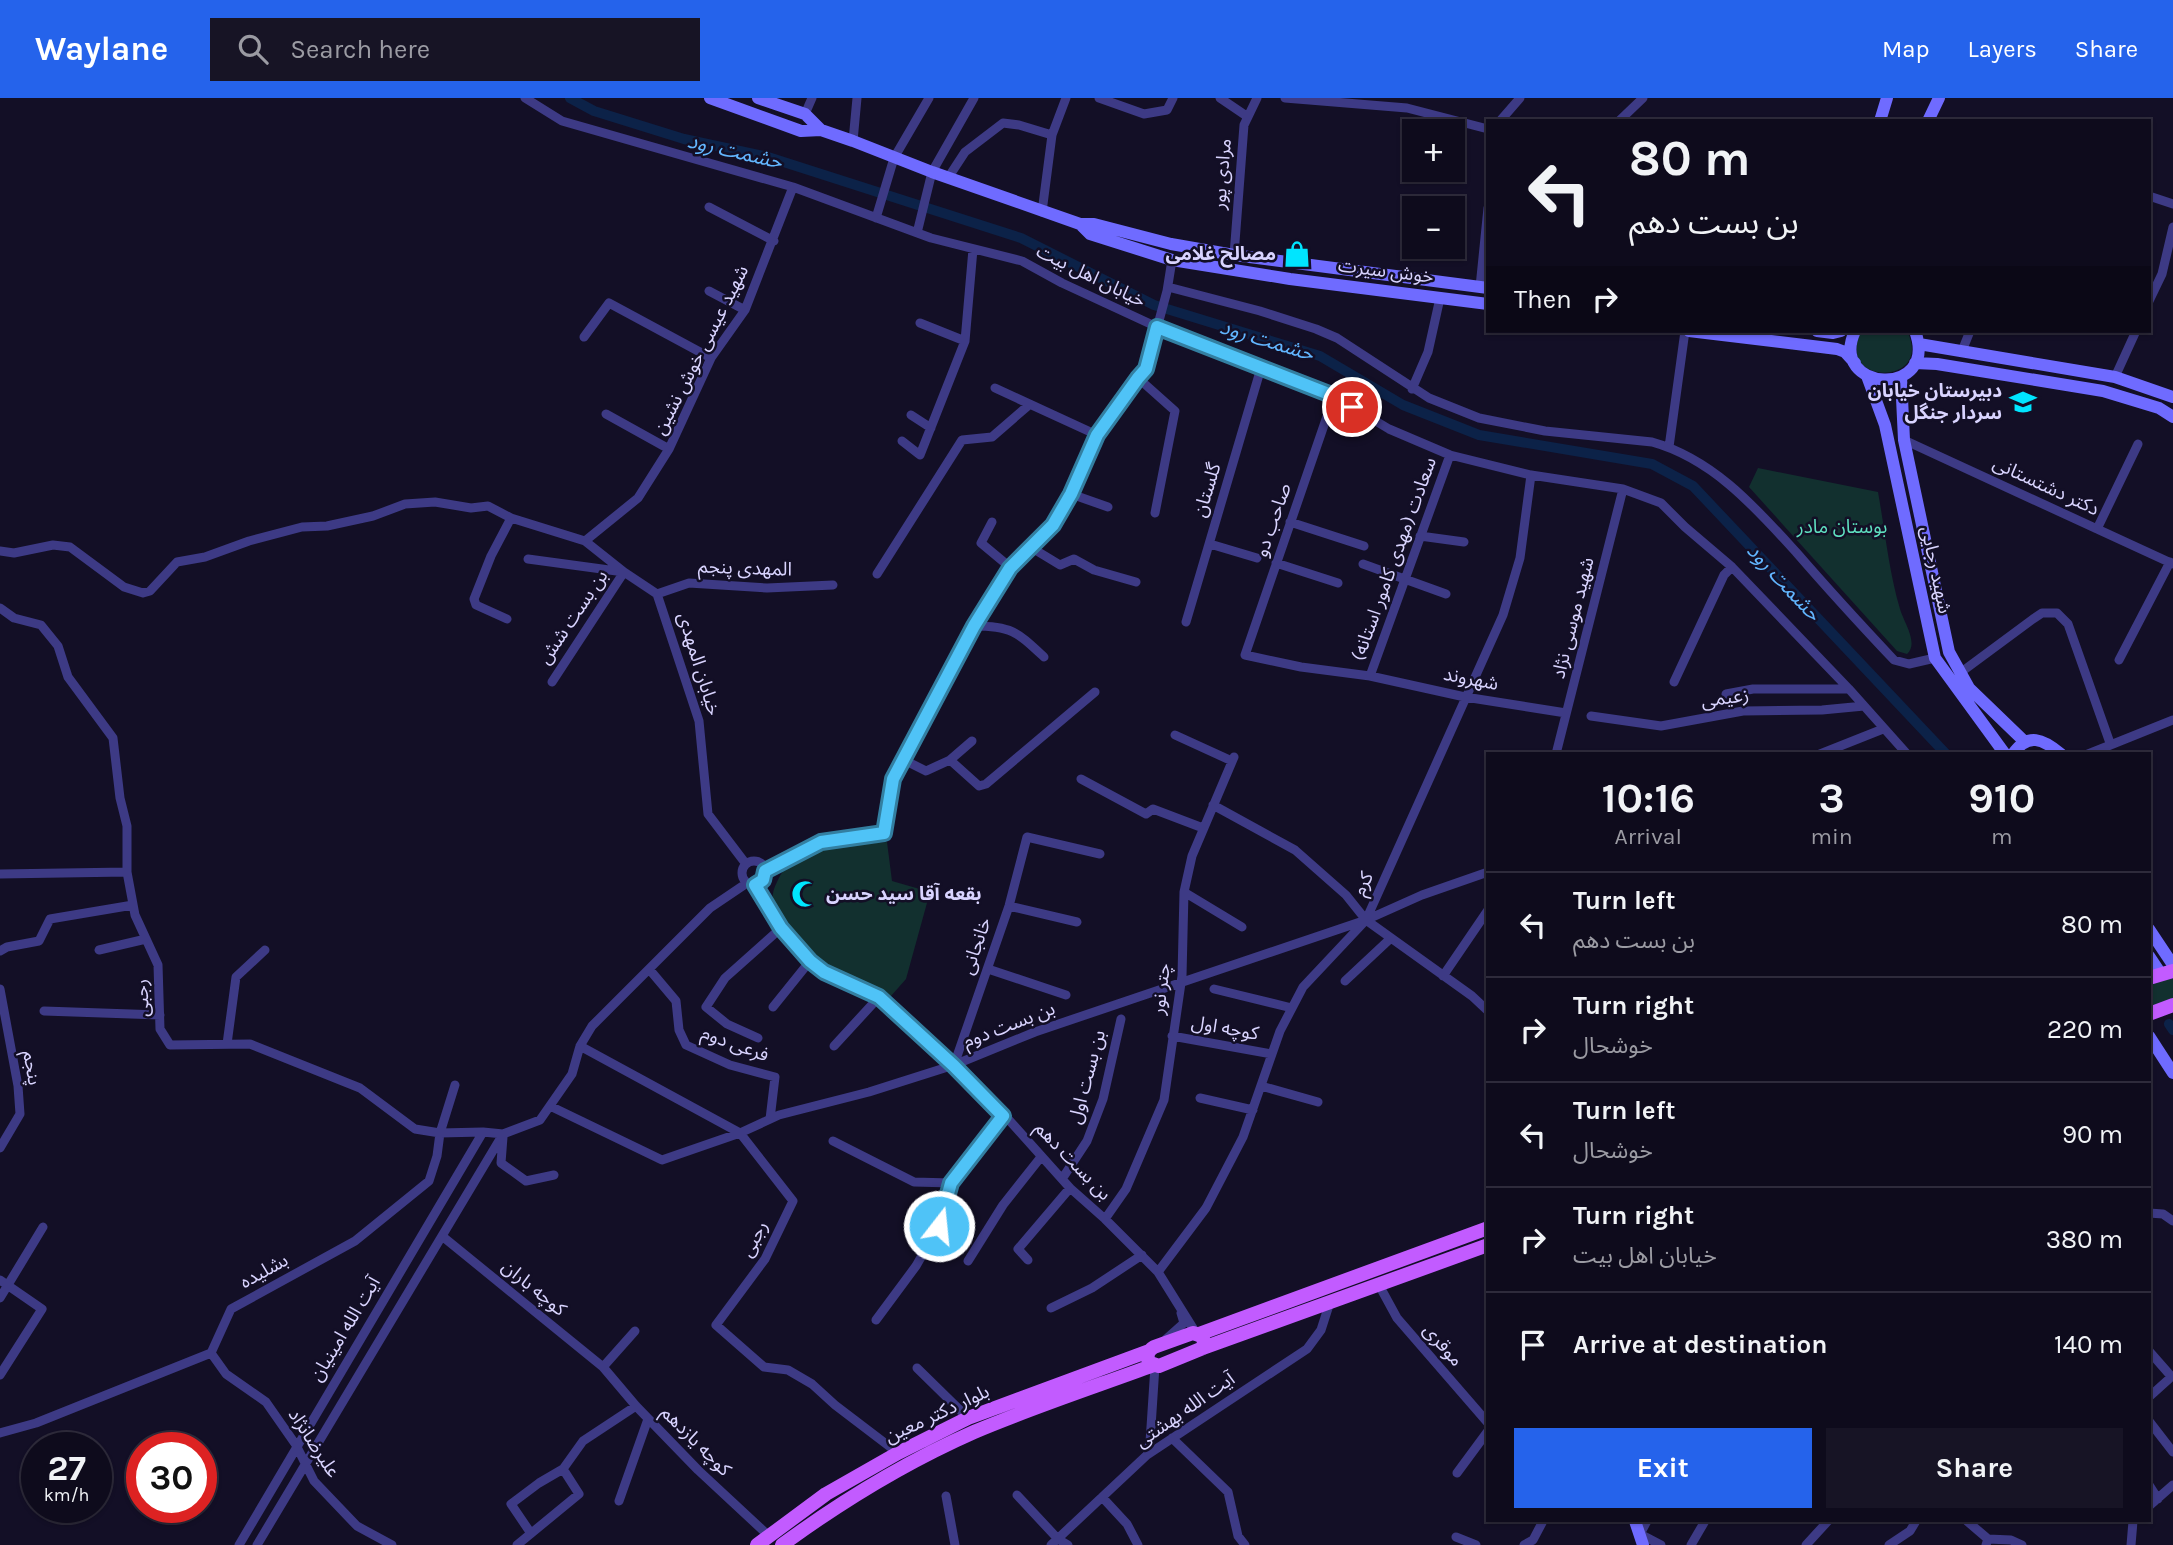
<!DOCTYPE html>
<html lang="en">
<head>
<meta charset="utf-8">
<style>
	:root { --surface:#0e0b1c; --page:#171425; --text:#f1f3f6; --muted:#9b9ba3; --line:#2e2b3b; --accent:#2563eb }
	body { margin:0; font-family:Karla,"Noto Sans Arabic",sans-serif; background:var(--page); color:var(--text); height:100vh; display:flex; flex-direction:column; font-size:26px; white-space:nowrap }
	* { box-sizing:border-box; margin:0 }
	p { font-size:23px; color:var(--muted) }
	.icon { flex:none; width:38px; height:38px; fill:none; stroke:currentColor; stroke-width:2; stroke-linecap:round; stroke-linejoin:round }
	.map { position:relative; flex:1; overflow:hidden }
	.sheet { position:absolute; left:1486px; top:654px; width:665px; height:770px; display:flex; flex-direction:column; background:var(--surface); border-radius:0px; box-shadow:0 2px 5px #0004,0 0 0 2px var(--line) }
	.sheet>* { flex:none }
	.banner { position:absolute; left:1486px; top:21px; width:665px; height:214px; border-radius:0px; box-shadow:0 2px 5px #0004,0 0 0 2px var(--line); background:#0e0b1c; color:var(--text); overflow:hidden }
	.fabs { position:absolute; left:1402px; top:21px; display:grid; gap:14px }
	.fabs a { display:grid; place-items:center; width:63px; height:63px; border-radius:0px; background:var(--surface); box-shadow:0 2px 5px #0004,0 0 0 2px var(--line); font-size:35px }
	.speed { position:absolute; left:21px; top:1334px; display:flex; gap:14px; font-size:35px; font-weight:700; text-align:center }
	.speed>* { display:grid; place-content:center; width:91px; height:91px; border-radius:50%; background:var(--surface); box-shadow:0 2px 5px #0004,0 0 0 2px var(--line); line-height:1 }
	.speed small { font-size:18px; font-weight:400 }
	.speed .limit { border:10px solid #d22; background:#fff; color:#111 }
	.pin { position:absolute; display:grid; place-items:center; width:60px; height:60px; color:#fff; margin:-30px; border:4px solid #fff; border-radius:50%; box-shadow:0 2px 7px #0007 }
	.me { position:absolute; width:77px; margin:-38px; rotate:16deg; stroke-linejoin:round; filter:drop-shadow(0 0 5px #0008) }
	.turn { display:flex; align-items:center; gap:24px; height:147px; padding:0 28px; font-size:32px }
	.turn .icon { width:91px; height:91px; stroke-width:2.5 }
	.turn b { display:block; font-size:49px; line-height:60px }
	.then { display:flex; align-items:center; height:66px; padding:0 28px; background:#0003; gap:14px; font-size:26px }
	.eta { display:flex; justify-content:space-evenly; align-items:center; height:119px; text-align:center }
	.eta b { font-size:42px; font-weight:700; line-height:49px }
	.cta { display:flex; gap:14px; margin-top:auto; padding:14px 28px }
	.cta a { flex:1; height:80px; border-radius:0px; background:var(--accent); color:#fff; font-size:28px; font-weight:700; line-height:80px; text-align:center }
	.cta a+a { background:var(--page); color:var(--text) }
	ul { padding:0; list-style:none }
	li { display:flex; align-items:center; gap:21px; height:105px; padding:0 28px; border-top:2px solid var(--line) }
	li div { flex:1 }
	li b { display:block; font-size:26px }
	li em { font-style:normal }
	header { display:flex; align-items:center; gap:42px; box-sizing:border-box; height:98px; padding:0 35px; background:var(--accent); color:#fff }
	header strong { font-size:33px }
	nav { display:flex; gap:38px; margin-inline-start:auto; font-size:24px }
	.search { width:490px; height:63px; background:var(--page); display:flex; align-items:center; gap:18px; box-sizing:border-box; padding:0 24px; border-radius:0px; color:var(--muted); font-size:26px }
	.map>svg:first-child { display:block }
	.green { fill:#12302f }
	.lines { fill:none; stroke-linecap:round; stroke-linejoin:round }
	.canal { stroke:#0c2248; stroke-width:10 }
	.street { stroke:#3d3a85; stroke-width:9 }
	.secondary { stroke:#6f6bff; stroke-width:12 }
	.primary { stroke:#c25bff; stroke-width:14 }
	.route-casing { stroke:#337fa1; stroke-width:18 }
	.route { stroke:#4fc3f7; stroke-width:12 }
	.labels { text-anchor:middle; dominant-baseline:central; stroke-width:5; stroke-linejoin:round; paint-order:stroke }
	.street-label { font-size:19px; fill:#d9d4ff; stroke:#130f26 }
	.poi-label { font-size:19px; font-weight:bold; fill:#d9d4ff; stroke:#130f26; text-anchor:end }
	.park-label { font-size:19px; fill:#5fe0c0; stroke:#130f26 }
	.water-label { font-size:21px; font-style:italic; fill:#62b6ff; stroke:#130f26 }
</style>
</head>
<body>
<header>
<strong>Waylane</strong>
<div class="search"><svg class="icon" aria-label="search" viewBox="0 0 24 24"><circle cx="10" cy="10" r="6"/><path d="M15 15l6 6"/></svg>Search here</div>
<nav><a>Map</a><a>Layers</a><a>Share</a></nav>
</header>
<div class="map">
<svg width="2173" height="1447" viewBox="0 0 2173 1447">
	<rect width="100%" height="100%" fill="#130f26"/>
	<!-- green -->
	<path class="green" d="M1861,233H1907C1935,288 1834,289 1861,233Z
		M1758,370L1878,394C1885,433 1889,474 1900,511C1904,525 1919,545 1907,556L1897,553L1749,389Z
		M887,744L892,783L930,794L906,881L891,898C850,880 810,866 784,828C774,813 768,801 777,784C783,771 789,763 802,758C827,747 860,747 887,744Z
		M2173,878V902L2149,910V885Z"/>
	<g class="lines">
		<!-- canal -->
		<path class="canal" d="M570,0L594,13L684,41L768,59L1021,140L1154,207L1320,258L1403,307L1479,337L1652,366L1693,388L1946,656
			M2169,926L2173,932"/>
		<!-- street -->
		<path class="street" d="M525,0L562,23L793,89L931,140L1022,163L1062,185L1157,229L1334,298L1389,331L1450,357L1531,377L1623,391L1661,405L1685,429L1732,469L1849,591L1907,656
			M1099,0L1144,16L1167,12L1173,0
			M1220,0L1248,19
			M1285,0L1407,10L1488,31
			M805,16L812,0
			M1500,23L1520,0
			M1619,23L1643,0
			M1052,37L1066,0
			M853,43L857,0
			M948,80L965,54L1003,25L1019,27L1052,37L1042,114
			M2149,98L2173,106
			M709,109L774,143
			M876,120L894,60L929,0
			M917,135L932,74L974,0
			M1234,157L1244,27L1257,0
			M1168,189L1260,213L1316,231L1337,240L1429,300L1479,320L1545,333L1652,344C1713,361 1755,409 1796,454C1828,491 1861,527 1894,562L1909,566L1935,560
			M1480,189L1488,110
			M709,193L745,212
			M2149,203L2162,176L2173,129
			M920,225L965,243
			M584,239L609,205L711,260
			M1962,253L1970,233
			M2115,279L2136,233
			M1138,280L1175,313L1155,415
			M995,290L1097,337
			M1412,291L1428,254L1440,200
			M1334,298L1245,557L1301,569L1370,578L1465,599L1566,615
			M606,316L669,351
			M911,317L931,330
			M1904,342L2173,466
			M902,343L920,357L965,243L973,151
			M1669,349L1685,233
			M1071,396L1108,409
			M992,424L981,445L1011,470
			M1290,424L1364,448
			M2097,431L2138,346
			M1420,438L1464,444
			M585,443L638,400L669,351L711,260L745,212L793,89
			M1210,446L1257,460
			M1032,450L1060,467L1074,461L1094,472L1136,484
			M0,453L14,455L53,447L70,449L124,489L143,495L150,493L177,464L205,459L249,443L302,429L327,428L373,418L405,406L435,404L471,410L488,408L511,420L585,443L624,474L657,496L699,623L708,716L746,766
			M528,461L624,474L552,584
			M1276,465L1338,485
			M1363,466L1446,496
			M877,476L962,342L992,339L1030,306
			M657,496L689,485L767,490L833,487
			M0,510L14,520L41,527L58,548L68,579L113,640L120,700L127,728V774L135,817L158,867L160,931L170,947L250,946L360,990L415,1031L440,1035L483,1034L503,1036L540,1022L572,976L580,948L592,928L710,810L747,785
			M507,521L476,507L474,501L491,458L511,420
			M1186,524L1261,270
			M974,528C1012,528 1017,534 1044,559
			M2119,562L2170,464
			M1960,575L2033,521L2042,515H2057L2068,526L2110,645
			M1370,578L1450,357
			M1674,584L1724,477L1732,469
			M1726,596L1753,591H1849
			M1591,618L1661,628L1743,613L1822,612L1864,608
			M1175,637L1232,663
			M1556,656L1623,391
			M1820,656L1883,631
			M2088,656L2173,622
			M904,662L926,673L950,662L979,688L986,686L1095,594
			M950,662L972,643
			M1081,681L1146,716L1153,711L1203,730
			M1213,707L1295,752L1346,797L1366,822L1472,898L1488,913
			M742 775a12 12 0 1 1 24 0a12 12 0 1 1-24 0Z
			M765,773L821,744L884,735L893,681L974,528L1011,470L1053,427L1071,396L1097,337L1138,280L1146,271L1167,193L1172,162
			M0,776L127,774
			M755,787L781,830L810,863L824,874L879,899L954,967L1009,1022L1070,1090L1105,1121L1158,1174L1196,1235
			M1184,794L1242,829
			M1009,808L1077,824
			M99,852L146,841
			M0,853L7,849L39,843L50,821L133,807
			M649,871L676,903L679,932L686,947L730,967L775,979L770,1021
			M988,871L1066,897
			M1443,878L1488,812
			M1345,883L1391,840
			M0,891L18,988L20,1016L0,1050
			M1214,891L1292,910
			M773,909L810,863
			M44,913L160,917
			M1172,938L1272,956
			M758,940L727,926L706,909L725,880L781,830
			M227,946L236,879L265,852
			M580,948L740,1035L793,1103L765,1161L716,1227L764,1269L788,1272L812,1286L835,1307L898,1355
			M834,948L879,899
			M954,967L1009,808L1027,739L1100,756
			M1261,988L1318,1004
			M1200,1000L1253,1012
			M550,1008L662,1062L740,1035L779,1017L869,994L954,967L1035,934L1366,822L1422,797L1488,774
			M503,1039L501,1065L526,1083L554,1077
			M833,1043L914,1084L951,1085
			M1062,1081L1087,1043L1103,1001L1121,921
			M2149,1115L2163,1116L2173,1123
			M1105,1121L1126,1091L1164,1002L1182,878L1184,794L1192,758L1234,659
			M442,1138L603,1269L636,1308L698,1372L769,1438
			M1028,1162L1018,1151L1070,1090
			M968,1163L1003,1107L1041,1059
			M1158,1174L1206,1110L1243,1039L1280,933L1303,889L1366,822L1503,517L1520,460L1531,377
			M0,1182L42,1211L0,1277
			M1379,1187L1397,1220L1488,1325
			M0,1200L43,1129
			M1051,1210L1092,1190L1142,1157
			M876,1222L916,1168L939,1128L951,1085L1003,1018
			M1166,1241L1184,1225L1181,1215
			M2149,1253L2170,1277L2169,1281L2149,1299
			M211,1255L226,1276L266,1304L296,1347L314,1383L357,1428L392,1447
			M603,1269L635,1233
			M917,1270L968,1320
			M2149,1323L2173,1354
			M0,1335L36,1325L211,1255L231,1211L355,1143L429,1083L437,1058L440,1035L455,987
			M1172,1340L1228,1394L1238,1438L1245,1447
			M1147,1357L1150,1344L1155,1268
			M563,1371L583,1343L636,1308
			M1457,1375L1488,1333
			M2149,1387L2158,1401
			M1017,1397L1058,1441L1068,1447
			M946,1398L955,1447
			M1102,1399L1127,1426L1138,1447
			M619,1403L648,1321
			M2149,1408L2173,1387
			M1647,1423L1640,1436L1661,1447
			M1967,1423L1988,1441L1986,1447
			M1456,1439L1476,1447
			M1988,1441L2011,1442L2022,1447
			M239,1447L483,1034
			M257,1447L503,1036
			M517,1447L579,1396L563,1371L539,1385L511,1406L530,1434
			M1051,1447L1147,1357L1307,1251L1321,1232L1330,1204
			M1524,1447L1533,1442L1543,1423
			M1691,1447L1705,1423
			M1806,1447L1828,1423
			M1889,1447L1910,1433L1916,1423
			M2131,1447L2133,1423"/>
		<!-- secondary -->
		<path class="secondary" d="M710,0L801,33L821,32L853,43L932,74L1080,126H1094L1171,146L1234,157L1488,190
			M758,0L805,16L821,32
			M1880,23L1887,0
			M1928,23L1939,0
			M1080,126L1090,136L1172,162L1290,181L1488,206
			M1689,233L1837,251L1845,254L1855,265
			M1817,233L1833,235L1841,233
			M1855,233C1827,294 1940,301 1915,233
			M1919,246L2115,279L2173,299
			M1915,265L1937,266L2103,293L2159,310L2173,319
			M1867,278L1885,327L1935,560L2005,656
			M1901,279L1904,342L1949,554L1969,590L2025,644
			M2013,656C2028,634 2043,641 2061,656
			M2149,831L2173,867
			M2149,858L2161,876
			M2149,938L2173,975
			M1635,1423L1643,1447"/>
		<!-- primary -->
		<path class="primary" d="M2149,880L2173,873
			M2149,916L2173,907
			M1199,1236L1488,1130
			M1203,1250L1204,1244L1202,1238L1193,1235L1154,1249C1147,1253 1146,1259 1150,1265L1159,1268L1203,1250L1488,1147
			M757,1447L826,1396L898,1355L968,1320L1149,1253
			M782,1447C842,1403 906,1364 974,1334C1033,1309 1094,1289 1154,1267"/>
	</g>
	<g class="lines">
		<defs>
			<path id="route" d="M939,1128L951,1085L1003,1018L954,968L879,899L824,874L810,863L781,830L755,787L763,782L765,773L821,744L884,735L893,681L974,528L1010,470L1053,427L1071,396L1097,337L1138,280L1146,271L1157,229L1334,298L1352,309"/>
		</defs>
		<!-- route casing -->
		<use href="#route" class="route-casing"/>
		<!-- route -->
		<use href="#route" class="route"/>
	</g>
	<!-- icons -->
	<defs>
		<symbol id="shop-bare" viewBox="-9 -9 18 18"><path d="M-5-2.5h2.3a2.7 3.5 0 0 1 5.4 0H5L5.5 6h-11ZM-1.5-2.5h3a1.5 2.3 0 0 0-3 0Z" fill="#00e5ff" stroke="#130f26" stroke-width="2.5" paint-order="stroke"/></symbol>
		<symbol id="school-bare" viewBox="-9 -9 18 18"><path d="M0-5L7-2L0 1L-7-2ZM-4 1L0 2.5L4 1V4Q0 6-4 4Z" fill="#00e5ff" stroke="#130f26" stroke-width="2.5" paint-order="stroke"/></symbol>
		<symbol id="mosque-bare" viewBox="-9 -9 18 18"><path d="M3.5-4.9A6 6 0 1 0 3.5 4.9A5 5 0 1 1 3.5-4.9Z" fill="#00e5ff" stroke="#130f26" stroke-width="2.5" paint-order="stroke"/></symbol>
	</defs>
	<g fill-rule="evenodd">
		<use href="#shop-bare" x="1278" y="137" width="38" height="38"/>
		<use href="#school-bare" x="2004" y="285" width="38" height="38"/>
		<use href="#mosque-bare" x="786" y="777" width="38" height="38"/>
	</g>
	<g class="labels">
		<!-- street labels -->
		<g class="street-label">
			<text transform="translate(1222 76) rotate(-85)">مرادی پور</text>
			<text transform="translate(1386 173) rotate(7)">خوش سیرت</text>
			<text transform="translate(1091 178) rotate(26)">خیابان اهل بیت</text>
			<text transform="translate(701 252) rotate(-63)">شهید عیسی خوش نشین</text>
			<text transform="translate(2046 388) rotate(25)">دکتر دشتستانی</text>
			<text transform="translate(1207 392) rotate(-73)">گلستان</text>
			<text transform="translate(1273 422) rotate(-71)">صاحب دو</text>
			<text transform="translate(1394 461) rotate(-70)">سعادت (مهدی کامور استانه)</text>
			<text transform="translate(745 470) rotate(2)">المهدی پنجم</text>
			<text transform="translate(1936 472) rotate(78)">شهید رجایی</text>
			<text transform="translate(573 519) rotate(-56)">بن بست شش</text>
			<text transform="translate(1573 520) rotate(-76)">شهید موسی نژاد</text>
			<text transform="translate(699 566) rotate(73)">خيابان المهدی</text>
			<text transform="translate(1471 581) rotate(11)">شهروند</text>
			<text transform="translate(1725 600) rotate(-8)">زعیمی</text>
			<text transform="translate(1363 786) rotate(-66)">کرم</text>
			<text transform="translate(976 848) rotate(-71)">خانجانی</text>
			<text transform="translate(1161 891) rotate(-83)">چتر نور</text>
			<text transform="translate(142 900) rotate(-92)">رجبی</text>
			<text transform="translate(1009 927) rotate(-21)">بن بست دوم</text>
			<text transform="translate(1225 930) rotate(10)">کوچه اول</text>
			<text transform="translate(735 946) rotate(20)">فرعی دوم</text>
			<text transform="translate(32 970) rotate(81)">پنجم‌</text>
			<text transform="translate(1087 979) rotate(-75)">بن بست اول</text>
			<text transform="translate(1073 1063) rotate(46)">بن بست دهم</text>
			<text transform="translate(754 1141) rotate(-62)">رجبی</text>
			<text transform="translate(264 1173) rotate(-29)">بشلیده</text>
			<text transform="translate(534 1190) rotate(39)">کوچه باران</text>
			<text transform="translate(345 1231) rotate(-59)">آیت الله امینیان</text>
			<text transform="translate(1443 1247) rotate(49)">موقری</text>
			<text transform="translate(1185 1312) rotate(-35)">آیت الله بهشتی</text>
			<text transform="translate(937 1316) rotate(-25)">بلوار دکتر معین</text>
			<text transform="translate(696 1343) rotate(45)">کوچه یازدهم</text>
			<text transform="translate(314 1345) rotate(57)">علیرضانژاد</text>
		</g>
		<!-- poi labels -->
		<g class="poi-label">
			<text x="1276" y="156">مصالح غلامی</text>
			<text x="2002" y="293">دبیرستان خیابان<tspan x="2002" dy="22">سردار جنگل</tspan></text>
			<text x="826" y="796" text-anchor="start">بقعه آقا سید حسن</text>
		</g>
		<!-- park labels -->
		<g class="park-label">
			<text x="1842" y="429">بوستان مادر</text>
		</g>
		<!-- water labels -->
		<g class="water-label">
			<text transform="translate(735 53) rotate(13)">حشمت رود</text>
			<text transform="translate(1267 242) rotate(17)">حشمت رود</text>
			<text transform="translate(1784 484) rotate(47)">حشمت رود</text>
		</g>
	</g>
</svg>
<div class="fabs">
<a>+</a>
<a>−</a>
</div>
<div class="speed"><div>27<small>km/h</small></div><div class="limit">30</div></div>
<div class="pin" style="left:1352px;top:309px;background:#d93025"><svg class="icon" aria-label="arrive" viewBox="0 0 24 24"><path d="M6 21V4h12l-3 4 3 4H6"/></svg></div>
<svg class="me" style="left:939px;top:1128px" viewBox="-20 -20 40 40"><circle r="17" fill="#4fc3f7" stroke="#fff" stroke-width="3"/><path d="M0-11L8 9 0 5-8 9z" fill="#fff"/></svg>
<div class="banner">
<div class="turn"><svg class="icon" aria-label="left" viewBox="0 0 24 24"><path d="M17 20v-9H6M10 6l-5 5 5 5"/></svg><div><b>80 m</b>بن بست دهم</div></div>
<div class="then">Then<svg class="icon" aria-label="right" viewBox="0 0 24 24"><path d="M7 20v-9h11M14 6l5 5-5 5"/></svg></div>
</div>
<section class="sheet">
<div class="eta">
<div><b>10:16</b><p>Arrival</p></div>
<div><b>3</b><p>min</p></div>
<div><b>910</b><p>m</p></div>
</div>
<ul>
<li><svg class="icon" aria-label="left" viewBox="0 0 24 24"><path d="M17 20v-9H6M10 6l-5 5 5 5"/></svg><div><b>Turn left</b><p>بن بست دهم</p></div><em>80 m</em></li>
<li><svg class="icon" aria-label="right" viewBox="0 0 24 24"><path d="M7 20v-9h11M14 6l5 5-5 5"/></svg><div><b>Turn right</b><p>خوشحال</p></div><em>220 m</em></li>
<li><svg class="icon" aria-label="left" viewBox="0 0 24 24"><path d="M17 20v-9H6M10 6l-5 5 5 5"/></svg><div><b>Turn left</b><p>خوشحال</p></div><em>90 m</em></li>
<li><svg class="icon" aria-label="right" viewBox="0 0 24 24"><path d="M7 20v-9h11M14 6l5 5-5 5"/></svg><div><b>Turn right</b><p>خیابان اهل بیت</p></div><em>380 m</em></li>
<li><svg class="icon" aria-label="arrive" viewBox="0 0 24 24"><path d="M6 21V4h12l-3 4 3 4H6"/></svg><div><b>Arrive at destination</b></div><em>140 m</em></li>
</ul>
<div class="cta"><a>Exit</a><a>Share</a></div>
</section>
</div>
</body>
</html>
